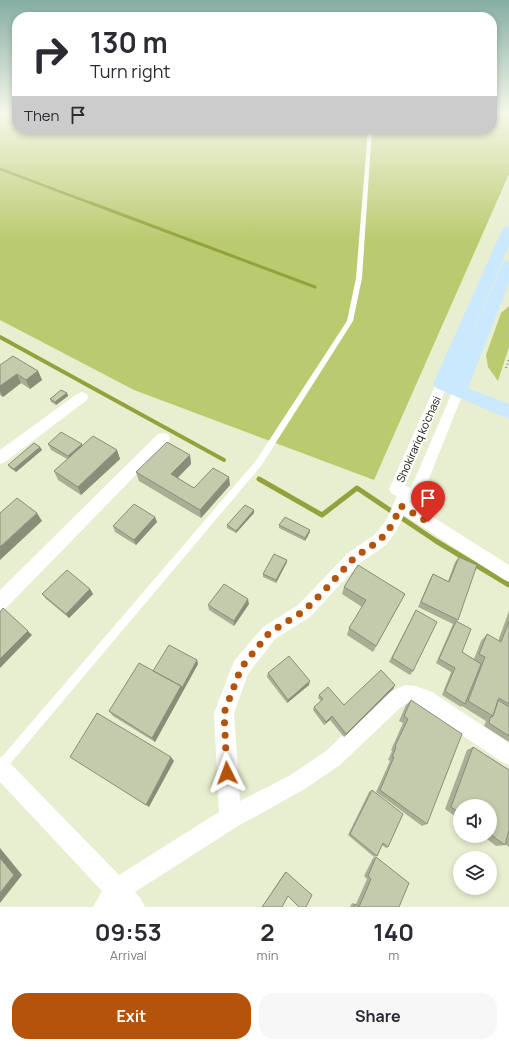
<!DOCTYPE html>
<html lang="en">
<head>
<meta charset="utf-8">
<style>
	:root { --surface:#fff; --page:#f7f7f7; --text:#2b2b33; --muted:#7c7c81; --accent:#b45309 }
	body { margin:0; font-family:Manrope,sans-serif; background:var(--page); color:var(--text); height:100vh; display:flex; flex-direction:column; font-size:15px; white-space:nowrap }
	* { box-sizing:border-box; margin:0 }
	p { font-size:13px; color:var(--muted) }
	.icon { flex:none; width:22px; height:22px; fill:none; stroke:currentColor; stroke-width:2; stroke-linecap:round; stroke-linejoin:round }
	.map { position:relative; height:907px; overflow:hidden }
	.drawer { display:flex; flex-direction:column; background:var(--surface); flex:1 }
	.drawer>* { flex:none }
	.hud { position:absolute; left:12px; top:12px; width:485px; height:122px; border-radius:16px; box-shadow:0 2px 6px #0003; background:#fff; color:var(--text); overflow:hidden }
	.buttons { position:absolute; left:453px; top:799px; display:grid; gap:8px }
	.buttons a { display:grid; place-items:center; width:44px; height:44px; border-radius:50%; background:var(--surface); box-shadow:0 2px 6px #0003; font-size:20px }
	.pin { position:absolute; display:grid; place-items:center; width:34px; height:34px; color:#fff; margin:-41px -17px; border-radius:50% 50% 50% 0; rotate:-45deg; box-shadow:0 0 4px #0007 }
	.pin .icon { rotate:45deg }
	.me { position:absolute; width:44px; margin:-22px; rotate:357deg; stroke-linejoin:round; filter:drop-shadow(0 0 3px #0008) }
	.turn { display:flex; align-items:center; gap:14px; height:84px; padding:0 12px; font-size:18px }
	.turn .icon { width:52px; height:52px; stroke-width:2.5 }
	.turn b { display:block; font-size:28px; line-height:34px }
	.then { display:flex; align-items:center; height:38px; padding:0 12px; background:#0003; gap:8px; font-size:15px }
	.eta { display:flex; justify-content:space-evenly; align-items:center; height:68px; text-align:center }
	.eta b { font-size:24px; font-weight:700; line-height:28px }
	.action { display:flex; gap:8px; margin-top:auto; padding:8px 12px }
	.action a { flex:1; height:46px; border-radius:16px; background:var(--accent); color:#fff; font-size:16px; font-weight:700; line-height:46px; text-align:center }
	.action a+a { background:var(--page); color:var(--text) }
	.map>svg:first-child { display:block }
	.green { fill:#baca6e }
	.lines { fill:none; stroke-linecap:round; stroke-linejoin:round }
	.stream-far3 { stroke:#93a23c; stroke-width:2.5 }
	.stream-far2 { stroke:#93a23c; stroke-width:3 }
	.stream-far1 { stroke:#93a23c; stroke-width:4 }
	.stream { stroke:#93a23c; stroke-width:5 }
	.path { stroke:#828771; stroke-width:2; stroke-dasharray:1 2.5; stroke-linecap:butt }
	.service { fill:#fff; fill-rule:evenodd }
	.minor { fill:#fff; fill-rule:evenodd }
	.secondary { fill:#cae9fe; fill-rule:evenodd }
	.wall { fill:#a9af95 }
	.shaded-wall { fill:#898e79 }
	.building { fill:#c4cbad; stroke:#898e79 }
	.route { stroke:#b45309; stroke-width:7; stroke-dasharray:0 12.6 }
	.labels { text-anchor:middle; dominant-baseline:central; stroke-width:3; stroke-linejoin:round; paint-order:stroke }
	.street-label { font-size:11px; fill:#101207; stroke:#fff }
</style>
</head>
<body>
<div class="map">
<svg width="509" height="907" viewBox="0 0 509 907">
	<rect width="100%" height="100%" fill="#e8efd0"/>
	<!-- green -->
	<path class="green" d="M0,114H17V129H492V114H509V174L374,480L134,390L0,320Z
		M509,306V347L498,381L488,367L486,355L501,313Z"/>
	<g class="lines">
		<!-- stream-far3 -->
		<path class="stream-far3" d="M0,169L93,204"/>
		<!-- stream-far2 -->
		<path class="stream-far2" d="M91,203L315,287"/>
		<!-- stream-far1 -->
		<path class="stream-far1" d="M0,337L224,460"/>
		<!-- stream -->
		<path class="stream" d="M259,479L322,515L357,488L436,541L509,585"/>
		<!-- path -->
		<path class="path" d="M506,368L509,359"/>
		<!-- service -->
		<path class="service" d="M368,129H372L362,278L353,321L261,466L4,771L0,772V759L255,462L347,321L356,278Z"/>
		<!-- minor -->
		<path class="minor" d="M442,380L446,381L448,384L405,486L411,488L454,388L458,387L462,388L464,391L422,496L420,500L415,502L410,501L409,502L509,565V582L503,579L404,515L397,530L386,545L360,563L310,617L275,639L248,674L234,713L240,801L289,776L326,751L386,694L405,685L416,686L432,692L509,743V765L502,762L419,706L406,704L400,708L340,765L303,790L238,826L135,892L141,899L145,907H93L102,891L0,782V757L7,760L119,875L219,812L214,713L234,661L263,627L298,605L348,553L374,535L386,521L397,496L391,493L389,489L436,384L438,381Z
			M82,392L87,394L88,397L87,400L5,462L0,464V450L77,394Z
			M163,433L168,434L170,438L168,442L6,608L0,610V590L158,434Z"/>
		<!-- secondary -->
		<path class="secondary" d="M509,226V246L452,381L502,265L504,262L509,261V283L468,388L509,404V419L436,388L433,384L502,230L504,227Z"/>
	</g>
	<!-- wall -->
	<path class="wall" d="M0,365L38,371L42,380L30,389L21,383L3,397L0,395Z
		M67,393L68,396L56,405L51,402L50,399Z
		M48,444H82V446L117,450L120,459L81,495L58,480L54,471L67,459L51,450Z
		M40,447L42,450L16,472L10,468L8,465Z
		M190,455L191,464L178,478L194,488L230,485L201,518L139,481L136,472Z
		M254,513L236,533L227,528V525Z
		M155,517L157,522L136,545L115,532L113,526Z
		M279,525L310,532L305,541L279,528Z
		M459,557L457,621L462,652L474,659L481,641L487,634L498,641L509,611V742L484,726L486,721L462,706L461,707L442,695L451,672L436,663L453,624L418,607L430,579L433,574L448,581L455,562Z
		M287,560V562L276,583L263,577V574Z
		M344,587L405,594L373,652L347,635L349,628L362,607L342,594Z
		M90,589L93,594L69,618L46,599L42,594Z
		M249,604L234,626L209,610L208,605Z
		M416,610L413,671L410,675L389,662Z
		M197,660L198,664L155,742L113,716L109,711L153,671Z
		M268,673L309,685L287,703L267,677Z
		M395,685L393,689L344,737L330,720L324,725L313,710L314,707L321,701L318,698L319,695L344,705Z
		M411,700L427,824L422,826L376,792L390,761L388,760L392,751L391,750L403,723L399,721L406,705Z
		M473,747L509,770V847L505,844V845L496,846L483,836H490V806H460V820L445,809L467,750Z
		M372,790L388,847L386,848L382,845L377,856L374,857L348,835L369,792Z
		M376,857L399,907H350L352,903L356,904L367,879L364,876L373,858Z
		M285,872H286L287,896L282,907H262Z"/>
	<!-- shaded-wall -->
	<path class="shaded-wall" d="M38,371L42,380L30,389L26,380Z
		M17,374L21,383L3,397L0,392V386Z
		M67,393L68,396L56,405L55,402Z
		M82,444L84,450L71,461L68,456Z
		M40,447L42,450L16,472L14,469Z
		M117,450L120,459L81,495L78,487Z
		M190,455L191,464L173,482L171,474Z
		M229,477L230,485L201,518L200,510Z
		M254,510V513L236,533V531Z
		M37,513L42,521L0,560V547Z
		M155,517L157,522L136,545L134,540Z
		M310,530V532L305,541V538Z
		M287,560V562L276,583V580Z
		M90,589L93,594L69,618L66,614Z
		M248,599L249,604L234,626V621Z
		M28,631L32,635L0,668V659Z
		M197,660L198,664L155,742L152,738L181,686Z
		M310,681L309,685L287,703L288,700Z
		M395,685L393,689L344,737L346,734Z
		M332,716L330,720L324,725L326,722Z
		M171,757L174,761L149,807L146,805Z
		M0,848L22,875L0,903Z"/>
	<!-- building -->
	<path class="building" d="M13,356L38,371L26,380L17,374L0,386V365Z
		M61,390L67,393L55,402L50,399Z
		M61,432L82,444L68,456L48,444Z
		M93,436L117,450L78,487L54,471Z
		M167,442L190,455L171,474L194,488L213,468L229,477L200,510L136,472Z
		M34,443L40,447L14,469L8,465Z
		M17,498L37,513L0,547V513Z
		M134,504L155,517L134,540L113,526Z
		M245,505L254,510L236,531L227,525Z
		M285,517L310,530L305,538L279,525Z
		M274,554L287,560L276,580L263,574Z
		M459,557L477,565L458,620L421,602L433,574L449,582Z
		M358,565L405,594L376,646L349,628L366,600L344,587Z
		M67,570L90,589L66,614L42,594Z
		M224,584L248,599L234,621L208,605Z
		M3,608L28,631L0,659V612Z
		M416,610L437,622L413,671L392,658Z
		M456,621L471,629L462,652L481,664L465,704L445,691L455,668L439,659Z
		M509,621V704L499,698L493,716L468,701L485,657L479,654L487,634L501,642Z
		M169,645L197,660L182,688L181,686L153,671Z
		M289,656L310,681L288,700L268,673Z
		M139,663L181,686L152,738L109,711Z
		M381,670L395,685L346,734L332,716L326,722L314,707L323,699L319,695L328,687L344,705Z
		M411,700L462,734L427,824L380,790L394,757H392L396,747L395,746L408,719L404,716Z
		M498,700L509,707V736L489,723L490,718L493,716Z
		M97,713L171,757L146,805L70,757Z
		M473,747L509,770V830L505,845L490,834V806H460V813L451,807Z
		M372,790L403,814L388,847L383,843L377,856L350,834Z
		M376,857L409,883L399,907H354L355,904L359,907L371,879L368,876Z
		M0,858L14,875L0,893Z
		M286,872L312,895L306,907H299L288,896L282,907H262Z"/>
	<!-- sky -->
	<linearGradient id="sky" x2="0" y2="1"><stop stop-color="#86ada3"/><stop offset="0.47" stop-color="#f5f8ea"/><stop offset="1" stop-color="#f5f8ea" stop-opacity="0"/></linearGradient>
	<rect width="509" height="241" fill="url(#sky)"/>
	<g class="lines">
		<!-- route -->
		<path class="route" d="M227,773L224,713L241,668L269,633L304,611L323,592L354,558L380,540L392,525L401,506L428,522"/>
	</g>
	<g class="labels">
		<!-- street labels -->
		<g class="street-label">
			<text transform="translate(418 439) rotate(-66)">Shokirariq ko'chasi</text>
		</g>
	</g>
</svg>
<div class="buttons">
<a><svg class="icon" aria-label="sound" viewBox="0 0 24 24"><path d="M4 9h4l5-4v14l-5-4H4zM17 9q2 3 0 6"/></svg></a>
<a><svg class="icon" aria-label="layers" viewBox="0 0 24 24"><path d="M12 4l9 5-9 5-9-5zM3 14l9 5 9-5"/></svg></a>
</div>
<div class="pin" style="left:428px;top:522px;background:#d93025"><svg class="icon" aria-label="arrive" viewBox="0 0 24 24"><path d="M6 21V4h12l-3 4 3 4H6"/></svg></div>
<svg class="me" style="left:227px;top:773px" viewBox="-20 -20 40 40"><path d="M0-17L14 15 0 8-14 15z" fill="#b45309" stroke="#fff" stroke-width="4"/></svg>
<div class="hud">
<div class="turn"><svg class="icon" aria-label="right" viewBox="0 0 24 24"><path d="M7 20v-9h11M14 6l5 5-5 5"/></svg><div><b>130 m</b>Turn right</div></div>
<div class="then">Then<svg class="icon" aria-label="arrive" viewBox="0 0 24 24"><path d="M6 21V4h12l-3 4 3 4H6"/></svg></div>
</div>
</div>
<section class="drawer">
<div class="eta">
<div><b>09:53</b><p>Arrival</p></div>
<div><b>2</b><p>min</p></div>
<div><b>140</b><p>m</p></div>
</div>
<div class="action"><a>Exit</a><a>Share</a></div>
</section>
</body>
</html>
